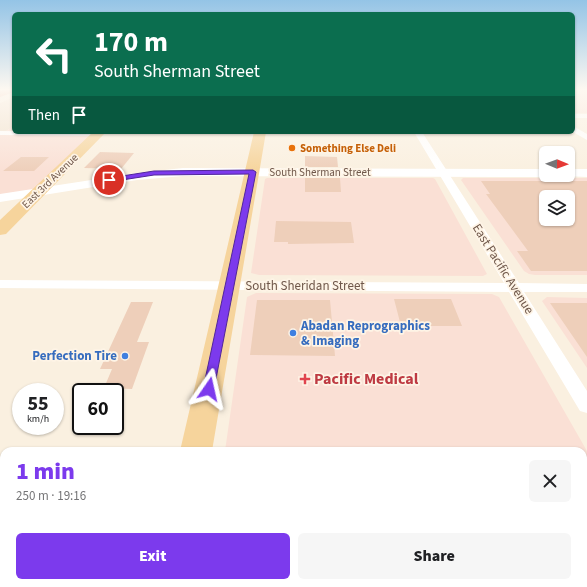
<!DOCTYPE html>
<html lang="en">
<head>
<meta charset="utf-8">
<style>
	:root { --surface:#fff; --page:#f6f6f6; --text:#202124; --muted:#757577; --accent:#7c3aed }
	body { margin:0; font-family:"Source Sans 3",sans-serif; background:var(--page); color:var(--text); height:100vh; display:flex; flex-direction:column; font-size:15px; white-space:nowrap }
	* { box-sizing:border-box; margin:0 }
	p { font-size:13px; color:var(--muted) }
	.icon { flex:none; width:22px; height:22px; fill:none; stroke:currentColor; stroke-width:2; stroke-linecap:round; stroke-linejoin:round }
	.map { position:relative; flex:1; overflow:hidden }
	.panel { position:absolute; left:0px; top:447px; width:587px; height:140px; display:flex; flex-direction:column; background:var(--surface); border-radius:12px 12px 0 0; box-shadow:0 1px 3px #0004 }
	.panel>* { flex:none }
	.banner { position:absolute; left:12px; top:12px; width:563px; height:122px; border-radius:6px; box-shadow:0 1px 3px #0004; background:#0b6e4f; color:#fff; overflow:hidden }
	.needle { width:26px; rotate:91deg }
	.buttons { position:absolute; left:539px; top:146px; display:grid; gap:8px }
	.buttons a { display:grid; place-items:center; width:36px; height:36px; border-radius:6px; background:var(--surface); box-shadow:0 1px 3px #0004; font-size:20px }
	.speed { position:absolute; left:12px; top:383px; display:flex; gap:8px; font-size:20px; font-weight:700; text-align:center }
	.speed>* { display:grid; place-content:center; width:52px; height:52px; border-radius:50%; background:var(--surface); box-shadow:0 1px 3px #0004; line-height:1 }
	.speed small { font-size:10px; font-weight:400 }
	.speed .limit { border:2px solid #111; border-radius:6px; background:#fff; color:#111 }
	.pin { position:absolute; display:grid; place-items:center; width:34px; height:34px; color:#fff; margin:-17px; border:2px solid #fff; border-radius:50%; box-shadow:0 1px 4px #0007 }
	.me { position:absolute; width:44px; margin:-22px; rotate:11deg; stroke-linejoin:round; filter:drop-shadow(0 0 3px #0008) }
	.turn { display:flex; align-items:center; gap:14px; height:84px; padding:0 16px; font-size:18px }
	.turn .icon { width:52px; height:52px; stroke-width:2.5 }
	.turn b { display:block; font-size:28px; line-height:34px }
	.then { display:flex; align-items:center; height:38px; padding:0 16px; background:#0003; gap:8px; font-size:15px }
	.round { display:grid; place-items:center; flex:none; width:42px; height:42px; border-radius:6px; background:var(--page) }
	.overview { display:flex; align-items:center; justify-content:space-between; height:68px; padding:0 16px }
	h1 { font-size:24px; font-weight:800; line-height:30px; color:var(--accent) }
	.primary-button { display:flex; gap:8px; margin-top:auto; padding:8px 16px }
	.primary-button a { flex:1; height:46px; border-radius:6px; background:var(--accent); color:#fff; font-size:16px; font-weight:800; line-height:46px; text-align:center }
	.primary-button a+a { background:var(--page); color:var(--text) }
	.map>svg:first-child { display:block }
	.residential { fill:#f1e2cf }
	.commercial { fill:#fae0d5; fill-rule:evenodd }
	.building { fill:#eecfba; fill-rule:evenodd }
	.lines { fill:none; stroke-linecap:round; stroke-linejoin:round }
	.minor { fill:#fff; fill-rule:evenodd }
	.tertiary { fill:#fff; fill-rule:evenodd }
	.primary { fill:#f6d49c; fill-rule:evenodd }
	.motorway { fill:#f1b19b; fill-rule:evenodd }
	.route { fill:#7c3aed; stroke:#51269a }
	.food-dot { fill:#e8710a; stroke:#fef4e6; stroke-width:1.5 }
	.shop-dot { fill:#3f7fe0; stroke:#fef4e6; stroke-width:1.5 }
	.health-dot { fill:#e0444e; stroke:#fef4e6; stroke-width:1.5 }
	.labels { text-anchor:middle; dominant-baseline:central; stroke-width:3.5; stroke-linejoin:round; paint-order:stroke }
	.far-food-label { font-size:11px; font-weight:bold; fill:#c56008; stroke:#fef4e6; text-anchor:start }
	.far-street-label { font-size:11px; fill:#6f574a; stroke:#fef4e6 }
	.street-label { font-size:13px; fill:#6f574a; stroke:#fef4e6 }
	.shop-label { font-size:13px; font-weight:bold; fill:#366cbe; stroke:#fef4e6; text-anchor:start }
	.near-health-label { font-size:16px; font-weight:bold; fill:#be3a42; stroke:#fef4e6; text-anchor:start }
</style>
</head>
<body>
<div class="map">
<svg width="587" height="587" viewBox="0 0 587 587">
	<rect width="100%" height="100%" fill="#faf0e0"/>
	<!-- residential -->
	<path class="residential" d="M14,97V126L3,133H0V103Z"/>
	<!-- commercial -->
	<path class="commercial" d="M573,90H587V113H573Z
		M14,126V132H100L37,194L0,198V133H3Z
		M267,178H433L435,179L487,274L483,276L259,275L251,273L265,179Z
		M463,178H587V275H535L529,274L524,271L461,180ZM546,197H568V219H546Z
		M256,293L492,294L499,297L587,451V576H583V451H225L247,297Z
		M547,297L587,298V368L542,301Z"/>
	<!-- building -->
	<path class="building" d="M100,152L134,153L121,169L84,168Z
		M305,156L337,157L338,167H305Z
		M21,157H49L34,171H3Z
		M305,178H340L341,192H305Z
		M481,181H587V271H531L517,251H528L486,194H490ZM546,197H568V219H546Z
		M276,221L351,222L354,243L288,244V242H274Z
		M394,299H451L462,326H401Z
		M257,300H330L335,356L250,355Z
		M131,302H153L137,342H149L132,389L104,388L112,369H100Z
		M550,303H587V357Z"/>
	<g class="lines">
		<!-- minor -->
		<path class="minor" d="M573,114H587V118H573Z
			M573,126L587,134V140L573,132Z
			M0,131L100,132L103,134L99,136L0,135Z
			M414,132H422L519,283L587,284V292H524L587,391V413L580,411L509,292L0,288V280L504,283Z"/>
		<!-- tertiary -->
		<path class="tertiary" d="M183,168L546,169V175H551L546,177L183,176L137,180L0,202V194L137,173Z
			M568,169H587V177L564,176L568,175Z"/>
		<!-- primary -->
		<path class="primary" d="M93,132H106L6,234L0,235V220Z
			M254,132H266L212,451H180Z
			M150,583H190L189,587H149Z"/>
		<!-- motorway -->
		<path class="motorway" d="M3,90H14V92L0,97V91Z"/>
	</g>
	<!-- sky -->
	<linearGradient id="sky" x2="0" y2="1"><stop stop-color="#94c4e6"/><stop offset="0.52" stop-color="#fdf8f1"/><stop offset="1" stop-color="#fdf8f1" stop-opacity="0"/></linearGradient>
	<rect width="587" height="172" fill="url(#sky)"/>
	<!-- route -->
	<path class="route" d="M253,170L256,172L214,389L213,392L209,394L205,392L203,389L249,174L154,175L109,182L106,180L109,178L154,171Z"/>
	<!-- markers -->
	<circle class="food-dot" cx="292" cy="148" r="4"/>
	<g class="shop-dot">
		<circle cx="293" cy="333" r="4"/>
		<circle cx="125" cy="356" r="4"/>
	</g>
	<path class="health-dot" d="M303 373h4v4h4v4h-4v4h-4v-4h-4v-4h4z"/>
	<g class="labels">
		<!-- far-food labels -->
		<g class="far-food-label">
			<text x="300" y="148">Something Else Deli</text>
		</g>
		<!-- far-street labels -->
		<g class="far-street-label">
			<text x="320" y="172">South Sherman Street</text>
			<text transform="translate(50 181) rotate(-44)">East 3rd Avenue</text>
		</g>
		<!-- street labels -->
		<g class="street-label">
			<text transform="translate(503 269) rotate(58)">East Pacific Avenue</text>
			<text x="305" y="286">South Sheridan Street</text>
		</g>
		<!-- shop labels -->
		<g class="shop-label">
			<text x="301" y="326">Abadan Reprographics<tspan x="301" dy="15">&amp; Imaging</tspan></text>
			<text x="117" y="356" text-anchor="end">Perfection Tire</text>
		</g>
		<!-- near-health labels -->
		<g class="near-health-label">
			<text x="314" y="379">Pacific Medical</text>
		</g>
	</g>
</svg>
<div class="buttons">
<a><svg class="needle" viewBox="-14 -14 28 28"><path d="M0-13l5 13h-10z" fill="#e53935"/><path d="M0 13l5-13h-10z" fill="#757577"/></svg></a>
<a><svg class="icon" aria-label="layers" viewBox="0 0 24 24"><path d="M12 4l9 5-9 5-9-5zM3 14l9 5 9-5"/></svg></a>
</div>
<div class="speed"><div>55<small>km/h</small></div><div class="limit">60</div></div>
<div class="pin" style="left:109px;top:180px;background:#d93025"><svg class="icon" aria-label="arrive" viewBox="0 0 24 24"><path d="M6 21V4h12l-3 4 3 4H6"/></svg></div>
<svg class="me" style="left:209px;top:389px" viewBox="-20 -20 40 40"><path d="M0-17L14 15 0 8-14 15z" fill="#7c3aed" stroke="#fff" stroke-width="4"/></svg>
<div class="banner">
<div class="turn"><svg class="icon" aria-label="left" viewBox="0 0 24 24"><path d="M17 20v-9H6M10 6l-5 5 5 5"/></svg><div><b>170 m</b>South Sherman Street</div></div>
<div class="then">Then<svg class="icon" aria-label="arrive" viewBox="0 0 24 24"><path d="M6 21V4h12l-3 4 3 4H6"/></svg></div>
</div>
<section class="panel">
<div class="overview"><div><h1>1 min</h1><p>250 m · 19:16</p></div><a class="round"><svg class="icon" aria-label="close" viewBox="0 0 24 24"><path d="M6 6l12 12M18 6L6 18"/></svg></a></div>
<div class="primary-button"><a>Exit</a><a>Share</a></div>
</section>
</div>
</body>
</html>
